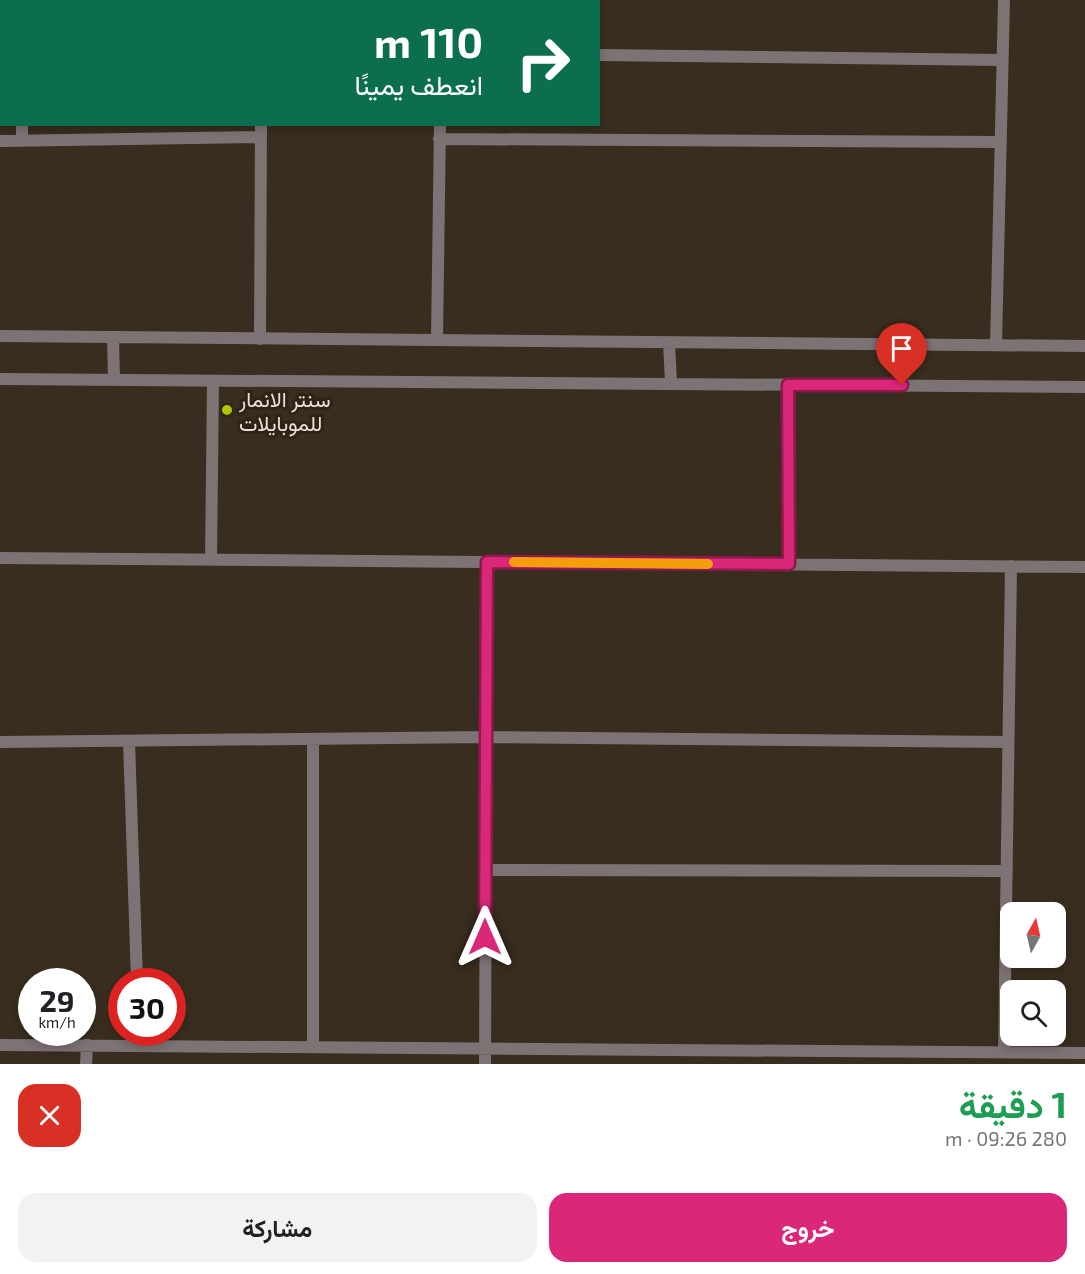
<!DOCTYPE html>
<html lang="ar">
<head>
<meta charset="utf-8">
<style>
	:root { --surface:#fff; --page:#f2f2f2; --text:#202124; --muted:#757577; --accent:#db2777 }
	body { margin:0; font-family:"Exo 2",Vazirmatn,sans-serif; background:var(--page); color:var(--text); direction:rtl; height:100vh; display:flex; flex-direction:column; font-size:22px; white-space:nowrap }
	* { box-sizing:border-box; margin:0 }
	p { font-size:20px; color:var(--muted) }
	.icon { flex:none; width:33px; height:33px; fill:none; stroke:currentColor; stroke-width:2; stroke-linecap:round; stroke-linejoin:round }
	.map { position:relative; height:1064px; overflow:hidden; direction:ltr }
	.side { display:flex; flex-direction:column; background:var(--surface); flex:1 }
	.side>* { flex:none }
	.hud { position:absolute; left:0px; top:0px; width:600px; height:126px; box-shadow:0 3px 9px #0003; direction:rtl; background:#0b6e4f; color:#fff; overflow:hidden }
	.needle { width:39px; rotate:8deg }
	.buttons { position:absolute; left:1000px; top:902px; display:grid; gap:12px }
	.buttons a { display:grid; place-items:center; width:66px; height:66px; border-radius:12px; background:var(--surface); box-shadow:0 3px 9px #0003; font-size:30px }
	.speed { position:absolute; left:18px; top:968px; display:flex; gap:12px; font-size:30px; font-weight:700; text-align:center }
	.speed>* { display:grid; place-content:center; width:78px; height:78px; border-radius:50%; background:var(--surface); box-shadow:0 3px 9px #0003; line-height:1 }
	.speed small { font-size:15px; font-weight:400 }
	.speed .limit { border:9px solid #d22; background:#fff; color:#111 }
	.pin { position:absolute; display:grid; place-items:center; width:51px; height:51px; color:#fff; margin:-62px -26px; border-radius:50% 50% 50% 0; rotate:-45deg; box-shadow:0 0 6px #0007 }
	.pin .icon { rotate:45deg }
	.me { position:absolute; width:66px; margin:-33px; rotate:0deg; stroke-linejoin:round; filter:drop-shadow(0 0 4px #0008) }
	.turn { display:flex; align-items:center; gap:21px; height:126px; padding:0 18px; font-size:27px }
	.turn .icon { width:78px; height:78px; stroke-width:2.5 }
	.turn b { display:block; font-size:42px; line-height:51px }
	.round { display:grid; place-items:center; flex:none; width:63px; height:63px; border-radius:18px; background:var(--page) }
	.overview { display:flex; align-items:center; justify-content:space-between; height:102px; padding:0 18px }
	h1 { font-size:36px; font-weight:700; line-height:45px; color:#1e9e55 }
	.cta { display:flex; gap:12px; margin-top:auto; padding:12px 18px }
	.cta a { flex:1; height:69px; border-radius:18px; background:var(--accent); color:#fff; font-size:24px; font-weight:700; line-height:69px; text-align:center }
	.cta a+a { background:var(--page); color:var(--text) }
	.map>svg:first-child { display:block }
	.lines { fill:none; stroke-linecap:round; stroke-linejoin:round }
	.minor { stroke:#7e7374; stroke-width:12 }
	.tertiary { stroke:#7e7374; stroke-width:12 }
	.route-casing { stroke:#8e194d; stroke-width:15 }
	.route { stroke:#db2777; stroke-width:10 }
	.slow { stroke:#f59e0b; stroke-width:10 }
	.poi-dot { fill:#afc507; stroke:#2e2315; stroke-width:2 }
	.labels { text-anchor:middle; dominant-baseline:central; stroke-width:6; stroke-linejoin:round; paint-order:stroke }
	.poi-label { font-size:21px; fill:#eae2d9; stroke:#2e2315; text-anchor:start }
</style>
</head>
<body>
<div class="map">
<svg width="1085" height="1064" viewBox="0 0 1085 1064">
	<rect width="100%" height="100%" fill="#382d1e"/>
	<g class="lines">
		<!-- minor -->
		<path class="minor" d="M23,2V0
			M262,2V0
			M441,2V0
			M598,55L1002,60
			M439,139L1001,142
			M0,141L261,137
			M22,141V124
			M260,339L261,124
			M437,340L440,124
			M996,345L1004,0
			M788,385L789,564
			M0,558L1085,567
			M211,560L213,381
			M129,741L137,981
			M0,742L486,737L1008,742
			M486,870L1007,871
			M139,1032L140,1046
			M0,1045L1085,1053
			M313,1047V739
			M1004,1052L1011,566
			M86,1064L87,1045
			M485,1064L487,562"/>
		<!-- tertiary -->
		<path class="tertiary" d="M0,336L1085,346
			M113,337L114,380
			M669,342L671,383
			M0,379L1085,387"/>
	</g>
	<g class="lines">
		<defs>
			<path id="route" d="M485,937L487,562L789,564L788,385H902"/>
		</defs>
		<!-- route casing -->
		<use href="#route" class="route-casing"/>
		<!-- route -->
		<use href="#route" class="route"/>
		<!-- slow -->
		<path class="slow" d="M514,562L708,564"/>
	</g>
	<!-- markers -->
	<circle class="poi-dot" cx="227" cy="410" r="6"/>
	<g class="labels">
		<!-- poi labels -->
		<g class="poi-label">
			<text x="239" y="398">سنتر الانمار<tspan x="239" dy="24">للموبايلات</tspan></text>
		</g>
	</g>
</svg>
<div class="buttons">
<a><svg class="needle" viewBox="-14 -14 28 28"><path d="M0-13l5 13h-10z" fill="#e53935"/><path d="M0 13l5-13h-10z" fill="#757577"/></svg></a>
<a><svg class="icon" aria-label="search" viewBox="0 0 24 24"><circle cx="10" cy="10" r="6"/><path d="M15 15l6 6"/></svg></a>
</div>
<div class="speed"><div>29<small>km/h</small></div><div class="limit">30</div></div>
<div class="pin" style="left:902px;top:385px;background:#d93025"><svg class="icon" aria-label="arrive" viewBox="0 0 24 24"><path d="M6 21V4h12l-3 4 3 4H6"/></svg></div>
<svg class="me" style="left:485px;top:937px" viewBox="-20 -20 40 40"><path d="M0-17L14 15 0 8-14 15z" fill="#db2777" stroke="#fff" stroke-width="4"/></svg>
<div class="hud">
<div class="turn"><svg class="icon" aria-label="right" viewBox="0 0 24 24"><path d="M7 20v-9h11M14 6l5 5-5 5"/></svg><div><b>110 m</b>انعطف يمينًا</div></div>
</div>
</div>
<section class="side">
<div class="overview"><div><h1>1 دقيقة</h1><p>280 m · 09:26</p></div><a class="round" style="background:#d93025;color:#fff"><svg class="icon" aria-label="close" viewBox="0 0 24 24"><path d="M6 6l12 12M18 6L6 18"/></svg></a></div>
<div class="cta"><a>خروج</a><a>مشاركة</a></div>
</section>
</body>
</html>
